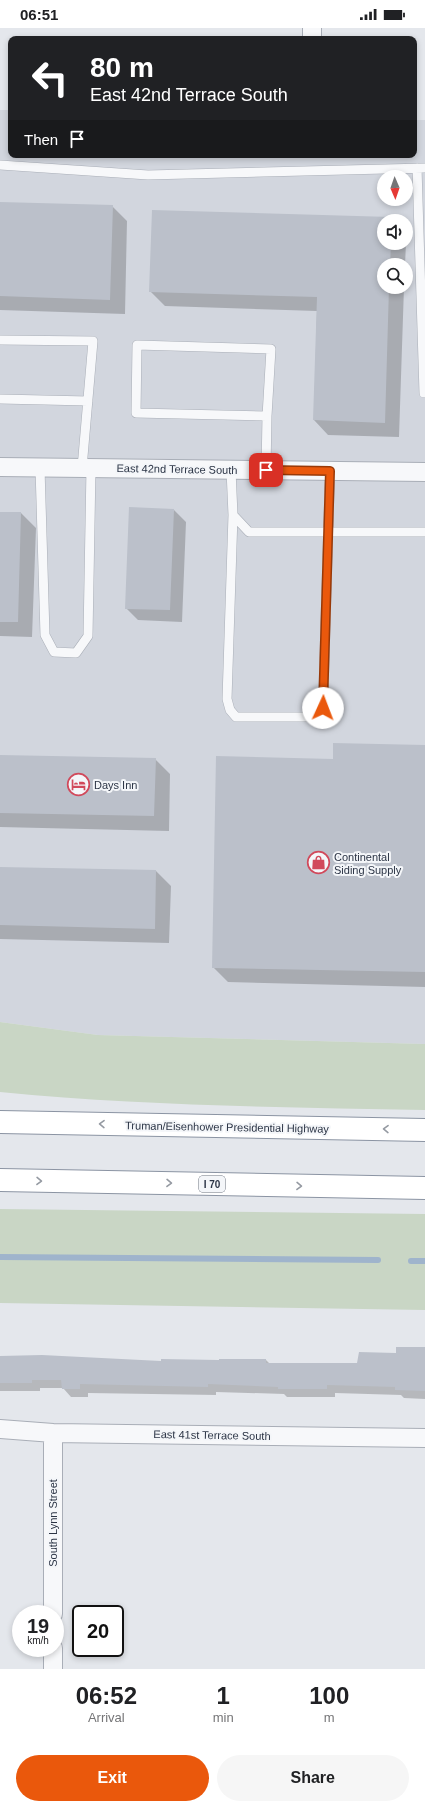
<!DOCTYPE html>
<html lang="en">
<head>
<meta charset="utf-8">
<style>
	:root { --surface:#fff; --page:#f6f6f6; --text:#202124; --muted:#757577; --accent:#ea580c }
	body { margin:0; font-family:Arial,sans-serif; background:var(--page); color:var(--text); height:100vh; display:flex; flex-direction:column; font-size:15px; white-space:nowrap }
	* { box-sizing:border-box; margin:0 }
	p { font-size:13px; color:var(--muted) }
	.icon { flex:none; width:22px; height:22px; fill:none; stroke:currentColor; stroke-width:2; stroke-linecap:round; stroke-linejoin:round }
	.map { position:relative; height:1641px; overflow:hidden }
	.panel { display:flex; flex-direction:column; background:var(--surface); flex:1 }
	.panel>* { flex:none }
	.guide { position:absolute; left:8px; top:8px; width:409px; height:122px; border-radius:8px; box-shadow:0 2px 6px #0003; background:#202124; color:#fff; overflow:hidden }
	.needle { width:26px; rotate:178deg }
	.tools { position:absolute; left:377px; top:142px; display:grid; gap:8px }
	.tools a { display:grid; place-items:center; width:36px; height:36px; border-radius:50%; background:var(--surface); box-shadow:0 2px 6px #0003; font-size:20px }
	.speed { position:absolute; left:12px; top:1577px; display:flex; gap:8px; font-size:20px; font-weight:700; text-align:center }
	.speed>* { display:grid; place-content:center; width:52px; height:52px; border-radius:50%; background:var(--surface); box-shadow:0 2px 6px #0003; line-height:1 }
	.speed small { font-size:10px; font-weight:400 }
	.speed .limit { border:2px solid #111; border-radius:6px; background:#fff; color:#111 }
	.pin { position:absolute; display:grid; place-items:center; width:34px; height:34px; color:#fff; margin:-17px; border-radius:8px; box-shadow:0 2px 6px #0006 }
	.me { position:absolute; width:44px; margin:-22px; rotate:2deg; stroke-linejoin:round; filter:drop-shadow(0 0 3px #0008) }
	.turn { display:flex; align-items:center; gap:14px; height:84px; padding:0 16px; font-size:18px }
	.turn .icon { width:52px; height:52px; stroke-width:2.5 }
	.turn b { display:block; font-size:28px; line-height:34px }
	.then { display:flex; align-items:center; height:38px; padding:0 16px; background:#0003; gap:8px; font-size:15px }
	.eta { display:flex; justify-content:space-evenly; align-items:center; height:68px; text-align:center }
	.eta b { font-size:24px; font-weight:600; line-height:28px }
	.cta { display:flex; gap:8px; margin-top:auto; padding:8px 16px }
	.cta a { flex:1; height:46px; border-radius:24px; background:var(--accent); color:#fff; font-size:16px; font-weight:600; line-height:46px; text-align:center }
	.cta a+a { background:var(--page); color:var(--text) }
	.status { display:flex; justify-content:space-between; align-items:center; height:28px; padding:0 20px; background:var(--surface); direction:ltr }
	.status svg { height:11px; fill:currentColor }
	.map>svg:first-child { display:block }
	.built { fill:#d2d6de; fill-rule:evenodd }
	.green { fill:#c9d6c5 }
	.shadow { fill:#0003 }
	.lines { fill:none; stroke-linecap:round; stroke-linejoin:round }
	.stream { stroke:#9fb4cc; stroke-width:6 }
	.building { fill:#bbc0ca }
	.service-casing { stroke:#a9aeb7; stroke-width:10 }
	.minor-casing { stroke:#a9aeb7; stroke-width:20 }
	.motorway-casing { stroke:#8b94a3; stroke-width:24 }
	.service { stroke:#f7f8fa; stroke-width:9 }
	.minor { stroke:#f7f8fa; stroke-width:18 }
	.motorway { stroke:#fff; stroke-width:22 }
	.oneway { stroke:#959aa2 }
	.route-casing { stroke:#983908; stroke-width:10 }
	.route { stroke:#ea580c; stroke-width:7 }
	.labels { text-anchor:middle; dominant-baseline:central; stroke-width:4; stroke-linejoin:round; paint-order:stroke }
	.shield { fill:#f4f6f9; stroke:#676e7b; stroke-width:1 }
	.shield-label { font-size:10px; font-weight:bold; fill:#2b3445 }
	.street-label { font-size:11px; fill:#2b3445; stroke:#f4f6f9 }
	.poi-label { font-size:11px; fill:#2b3445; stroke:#f4f6f9; text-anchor:start }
</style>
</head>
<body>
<div class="status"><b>06:51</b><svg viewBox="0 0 49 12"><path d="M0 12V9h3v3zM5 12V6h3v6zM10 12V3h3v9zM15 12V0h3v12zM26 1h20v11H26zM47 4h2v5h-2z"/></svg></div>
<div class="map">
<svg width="425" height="1641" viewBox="0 0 425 1641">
	<rect width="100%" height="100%" fill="#e4e7ec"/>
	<!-- built -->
	<path class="built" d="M0,82H11V127H414V92H425V1016L98,1007L0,994ZM384,149H406V171H384ZM384,193H406V215H384ZM384,237H406V259H384Z"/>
	<!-- green -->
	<path class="green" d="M0,994L98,1007L425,1016V1082C283,1079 141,1078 0,1064Z
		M0,1181L425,1186V1282L0,1275Z"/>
	<!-- shadow -->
	<path class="shadow" d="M0,175L112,178L127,193L125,286L0,282Z
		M153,183L391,190L394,193H384V215H406L405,237H384V259H404L399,409L328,407L314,392L317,283L165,278L150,263Z
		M174,482L186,494L182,594L138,592L126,580Z
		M0,485H21L36,500L32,609L0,608Z
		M425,718V959L228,954L213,939Z
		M0,728L155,731L170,746L169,803L0,799Z
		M0,840L156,843L171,858L169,915L0,911Z
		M425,1320V1371L404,1370L401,1367L335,1365V1369H287L284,1366L216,1364V1367L88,1365V1369H71L63,1360H40V1363H0V1328L162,1334L266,1332L270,1336H357Z"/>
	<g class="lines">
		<!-- stream -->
		<path class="stream" d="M0,1229L378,1232
			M411,1233H425"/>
	</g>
	<!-- building -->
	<path class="building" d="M0,174L113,177L110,272L0,268Z
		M152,182L391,189V193H384V215H391L390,237H384V259H389L385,395L313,392L317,269L149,264Z
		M129,479L174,481L170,582L125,581Z
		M0,484H21L18,594H0Z
		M333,715L425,717V944L212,940L216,728L333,731Z
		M0,727L156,730L154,788L0,785Z
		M0,839L156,842L155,901L0,897Z
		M396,1319H425V1363L395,1362V1359L327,1357V1361H278V1359L208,1356V1359L80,1356V1361H62L61,1352H32V1355H0V1328L42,1327L161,1333V1331L219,1332V1331H266V1335H357L359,1324L396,1325Z"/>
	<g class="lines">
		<defs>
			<path id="service" d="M0,137L148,147L425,140
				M417,140L424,365H425
				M0,312L93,313L82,440
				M0,371L88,373
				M40,440L45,607L54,624L76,625L88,608L91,440
				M231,442L233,487L249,504H425
				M266,442L267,388L136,385L137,317L271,321L267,388
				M233,487L227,671L230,682L236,689H314L323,680L330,443"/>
			<path id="minor" d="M312,11V0
				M0,439L425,444
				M0,1401L53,1405L425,1410
				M53,1405V1586
				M53,1641V1620"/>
			<path id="motorway" d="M0,1094L425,1102
				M0,1152L425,1160"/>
		</defs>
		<!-- service casing -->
		<use href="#service" class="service-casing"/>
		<!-- minor casing -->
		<use href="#minor" class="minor-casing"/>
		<!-- motorway casing -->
		<use href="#motorway" class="motorway-casing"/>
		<!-- service -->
		<use href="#service" class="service"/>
		<!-- minor -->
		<use href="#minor" class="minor"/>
		<!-- motorway -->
		<use href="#motorway" class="motorway"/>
	</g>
	<!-- one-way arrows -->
	<defs><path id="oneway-chevron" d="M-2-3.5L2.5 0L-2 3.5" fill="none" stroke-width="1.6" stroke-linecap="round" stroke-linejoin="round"/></defs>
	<g class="oneway">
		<use href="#oneway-chevron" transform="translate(102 1096) rotate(-179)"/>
		<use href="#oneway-chevron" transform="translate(386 1101) rotate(-179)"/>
		<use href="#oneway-chevron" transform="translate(39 1153) rotate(1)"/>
		<use href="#oneway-chevron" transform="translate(169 1155) rotate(1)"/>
		<use href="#oneway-chevron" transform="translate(299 1158) rotate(1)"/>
	</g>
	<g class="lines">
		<defs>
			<path id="route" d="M266,442L330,443L323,680"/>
		</defs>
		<!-- route casing -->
		<use href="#route" class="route-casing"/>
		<!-- route -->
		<use href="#route" class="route"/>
	</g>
	<!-- icons -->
	<defs>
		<symbol id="hotel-ring" viewBox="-11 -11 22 22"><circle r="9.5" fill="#f4f6f9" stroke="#d1495b" stroke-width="1.5"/><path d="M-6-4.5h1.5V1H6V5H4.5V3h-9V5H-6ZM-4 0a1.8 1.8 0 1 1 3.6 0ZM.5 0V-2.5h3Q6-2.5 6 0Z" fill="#d1495b"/></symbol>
		<symbol id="shop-ring" viewBox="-11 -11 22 22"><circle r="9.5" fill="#f4f6f9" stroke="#d1495b" stroke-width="1.5"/><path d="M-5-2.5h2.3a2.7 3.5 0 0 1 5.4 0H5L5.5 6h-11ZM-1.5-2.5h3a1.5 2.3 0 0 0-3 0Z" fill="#d1495b"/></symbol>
	</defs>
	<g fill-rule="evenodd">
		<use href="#hotel-ring" x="66" y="744" width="25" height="25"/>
		<use href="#shop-ring" x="306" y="822" width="25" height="25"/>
	</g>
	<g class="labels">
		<!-- shield labels -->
		<rect class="shield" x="199" y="1148" width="26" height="16" rx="3"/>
		<g class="shield-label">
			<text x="212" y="1156">I 70</text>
		</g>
		<!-- street labels -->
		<g class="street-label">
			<text transform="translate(177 441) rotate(1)">East 42nd Terrace South</text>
			<text transform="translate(227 1099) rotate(1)">Truman/Eisenhower Presidential Highway</text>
			<text transform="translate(212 1407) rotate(1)">East 41st Terrace South</text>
			<text transform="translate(53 1495) rotate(-90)">South Lynn Street</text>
		</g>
		<!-- poi labels -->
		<g class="poi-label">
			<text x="94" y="757">Days Inn</text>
			<text x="334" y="829">Continental<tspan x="334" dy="13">Siding Supply</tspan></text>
		</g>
	</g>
</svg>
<div class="tools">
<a><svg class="needle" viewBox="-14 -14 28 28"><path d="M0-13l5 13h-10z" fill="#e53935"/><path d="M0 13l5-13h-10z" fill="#757577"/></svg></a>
<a><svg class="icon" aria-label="sound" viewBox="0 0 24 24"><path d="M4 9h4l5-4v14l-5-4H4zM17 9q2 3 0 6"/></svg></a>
<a><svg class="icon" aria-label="search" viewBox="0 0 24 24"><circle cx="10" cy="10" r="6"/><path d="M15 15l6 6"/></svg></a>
</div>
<div class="speed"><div>19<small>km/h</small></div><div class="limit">20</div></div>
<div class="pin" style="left:266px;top:442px;background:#d93025"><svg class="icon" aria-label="arrive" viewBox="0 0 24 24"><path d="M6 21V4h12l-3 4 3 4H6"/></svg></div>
<svg class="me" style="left:323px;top:680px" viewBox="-20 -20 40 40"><circle r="19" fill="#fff"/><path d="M0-13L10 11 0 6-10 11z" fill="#ea580c"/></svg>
<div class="guide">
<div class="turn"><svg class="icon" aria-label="left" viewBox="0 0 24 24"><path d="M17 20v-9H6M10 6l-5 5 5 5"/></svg><div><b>80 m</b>East 42nd Terrace South</div></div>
<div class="then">Then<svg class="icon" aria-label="arrive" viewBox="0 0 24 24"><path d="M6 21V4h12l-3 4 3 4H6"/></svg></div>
</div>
</div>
<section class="panel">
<div class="eta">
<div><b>06:52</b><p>Arrival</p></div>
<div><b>1</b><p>min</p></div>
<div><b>100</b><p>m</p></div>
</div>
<div class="cta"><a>Exit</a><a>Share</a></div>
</section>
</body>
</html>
